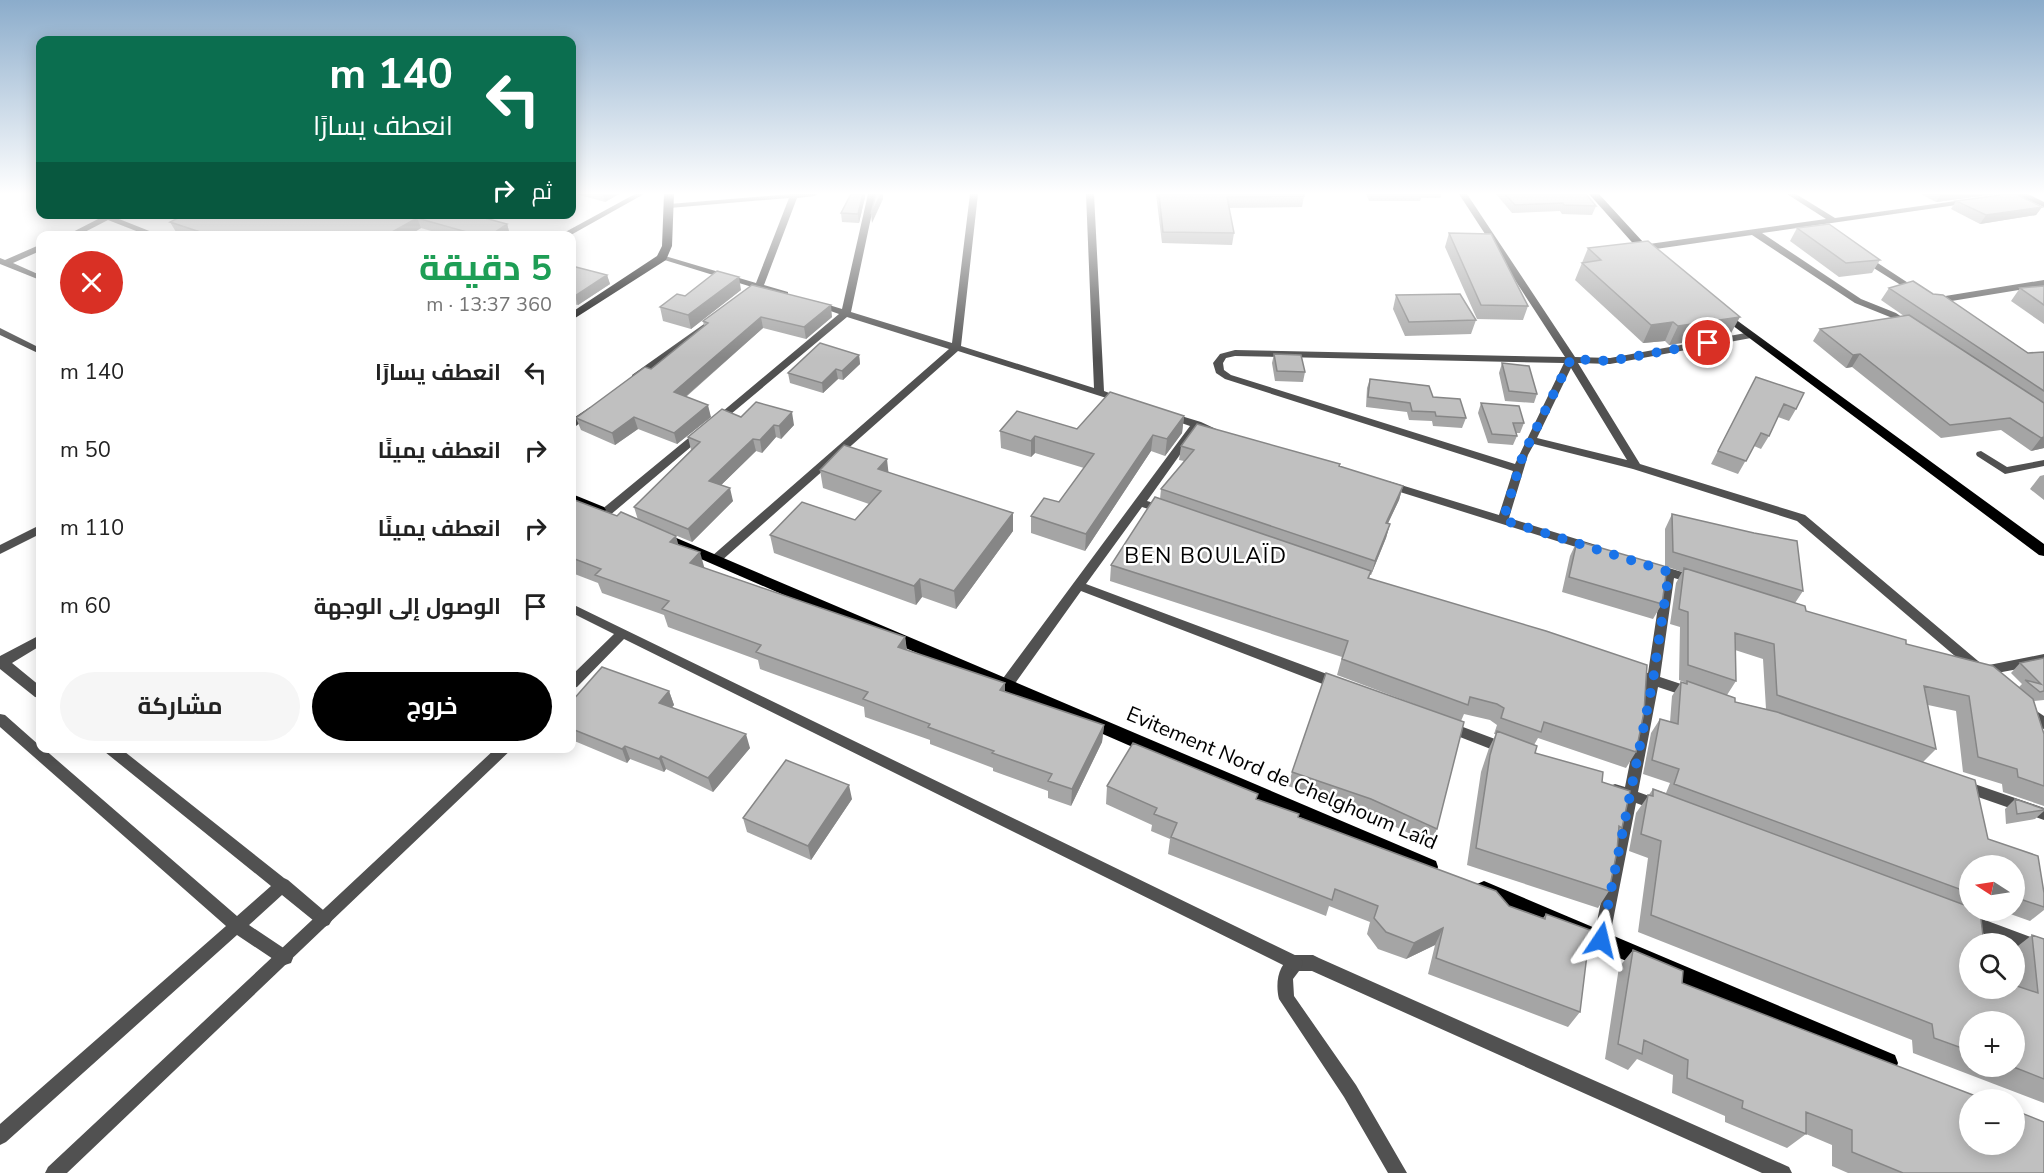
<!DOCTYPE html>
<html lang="ar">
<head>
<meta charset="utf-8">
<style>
	:root { --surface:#fff; --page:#f6f6f6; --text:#222; --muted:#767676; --accent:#000 }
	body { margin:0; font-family:"Nunito Sans",Cairo,sans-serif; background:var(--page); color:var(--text); direction:rtl; height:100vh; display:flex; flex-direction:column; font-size:22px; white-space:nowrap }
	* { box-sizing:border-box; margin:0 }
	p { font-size:20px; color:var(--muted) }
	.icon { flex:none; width:33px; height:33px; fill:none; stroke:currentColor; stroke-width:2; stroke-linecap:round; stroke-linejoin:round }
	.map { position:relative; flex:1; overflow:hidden; direction:ltr }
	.details { position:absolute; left:36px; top:231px; width:540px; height:522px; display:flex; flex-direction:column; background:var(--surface); border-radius:12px; box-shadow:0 3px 15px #0003; direction:rtl }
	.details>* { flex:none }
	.hud { position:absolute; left:36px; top:36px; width:540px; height:183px; border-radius:12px; box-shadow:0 3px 15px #0003; direction:rtl; background:#0b6e4f; color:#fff; overflow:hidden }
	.needle { width:39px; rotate:282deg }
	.controls { position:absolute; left:1959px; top:855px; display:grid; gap:12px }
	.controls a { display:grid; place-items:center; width:66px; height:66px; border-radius:50%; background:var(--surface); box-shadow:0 3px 15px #0003; font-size:30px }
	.pin { position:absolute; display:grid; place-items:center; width:51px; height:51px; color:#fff; margin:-26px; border:3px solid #fff; border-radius:50%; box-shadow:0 2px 6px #0007 }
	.me { position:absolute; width:66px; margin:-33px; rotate:10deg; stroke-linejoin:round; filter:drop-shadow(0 0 4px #0008) }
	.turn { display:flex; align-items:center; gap:21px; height:126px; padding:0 24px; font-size:27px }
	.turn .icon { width:78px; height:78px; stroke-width:2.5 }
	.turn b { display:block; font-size:42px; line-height:51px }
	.then { display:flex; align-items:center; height:57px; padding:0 24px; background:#0003; gap:12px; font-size:22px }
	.round { display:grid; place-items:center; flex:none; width:63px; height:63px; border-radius:32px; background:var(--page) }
	.headline { display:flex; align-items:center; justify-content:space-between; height:102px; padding:0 24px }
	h1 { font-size:36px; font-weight:700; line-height:45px; color:#1e9e55 }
	.button { display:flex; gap:12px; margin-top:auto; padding:12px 24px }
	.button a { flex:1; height:69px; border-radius:36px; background:var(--accent); color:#fff; font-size:24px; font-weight:700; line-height:69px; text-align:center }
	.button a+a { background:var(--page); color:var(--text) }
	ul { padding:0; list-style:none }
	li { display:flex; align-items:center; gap:18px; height:78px; padding:0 24px }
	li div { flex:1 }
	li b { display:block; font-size:22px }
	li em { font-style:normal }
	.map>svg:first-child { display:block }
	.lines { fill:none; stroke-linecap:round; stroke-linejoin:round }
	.minor { fill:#515151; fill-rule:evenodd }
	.tertiary { fill:#515151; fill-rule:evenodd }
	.primary { fill:#000; fill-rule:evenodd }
	.wall { fill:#a5a5a5; fill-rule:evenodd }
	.shaded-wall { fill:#868686 }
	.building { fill:#c0c0c0; stroke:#868686; stroke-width:1.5 }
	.route { stroke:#1a73e8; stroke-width:10; stroke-dasharray:0 18 }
	.labels { text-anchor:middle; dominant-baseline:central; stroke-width:5; stroke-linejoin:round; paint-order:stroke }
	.street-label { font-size:21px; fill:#000; stroke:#fff }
	.neighbourhood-label { font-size:22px; letter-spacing:1.5px; fill:#000; stroke:#fff }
</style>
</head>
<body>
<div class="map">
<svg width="2044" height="1173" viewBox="0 0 2044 1173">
	<rect width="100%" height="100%" fill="#fff"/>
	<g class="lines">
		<!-- minor -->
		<path class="minor" d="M635,194H644L569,236H558Z
			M791,194H818L814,196L797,198L764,285L788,292V296L760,290L757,292H751L750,290L752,287L658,258L665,256L756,283L789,198L669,208L665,206L669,204Z
			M868,194H876L851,312L952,343L970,194H978L961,346L1094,388L1086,194H1094L1104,391L1128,400L1123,403L1119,402L958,351L720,562H712L710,559L712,556L949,349L847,317L719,424L715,425L710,422L839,314L811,304L816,301L842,309Z
			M1459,194H1467L1575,357L1610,358L1751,332L1756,335L1751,338L1610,364L1578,363L1640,464L1805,515L1984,666L2044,654V664L1981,676L1976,674L1797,521L1633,469L1534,444L1528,455L1509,518L1596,545L1598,548L1596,551L1592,552L1384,487L1383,485L1388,481L1499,515L1513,471L1225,379L1216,373L1213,363L1220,354L1235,350L1565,357ZM1235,356L1564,363L1515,464L1231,375L1224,370L1223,363L1226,358ZM1571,368L1627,460L1537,438Z
			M1787,194H1796L1835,218L1970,199L1974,201L1970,203L1762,233L1861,299L1896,313L1912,324V328L1909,329L1890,317L1855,303L1752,235L1642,251L1638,248L1642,245L1826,219Z
			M2011,194H2028L2044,202V207L2021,197L2003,199L1999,197Z
			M94,214H116L114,217L162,236H149L108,220L77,236H65L100,218Z
			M37,246H40V251L13,263L40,275V280L0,264V258L5,260Z
			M1864,255L1867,256L1922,292L1918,295L1915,294L1861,260L1860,258Z
			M2044,280V286L1933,304L1929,301L1933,298Z
			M704,324L709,327L707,329L638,379H632V375Z
			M0,328L40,348V354L0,335Z
			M590,407L595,410L594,412L576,426L572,427V419Z
			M1168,412L1201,422L1216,429L1211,432L1199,428L1147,501L1168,507L1170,510L1168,513L1164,514L1142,507L1086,584L1343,680L1345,684L1343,688H1333L1081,591L1011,689H1001L999,685L1001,681L1190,426L1164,417L1163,415Z
			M701,430L706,433L705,435L609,516H601L599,513L601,510L697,431Z
			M1981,451L2007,467L2044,460V466L2005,474L1977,456L1976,454L1977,452Z
			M40,525V534L0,554V545Z
			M1652,563L1699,577L1701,580L1695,584L1674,578L1660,677L1696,689L1698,693L1696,697L1691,698L1658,687L1638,792L1663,801L1665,805L1663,809L1658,811L1636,803L1609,941L1607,946L1601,948L1595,946L1593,941L1622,798L1610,794L1608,790L1610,786L1615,784L1625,787L1646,682L1626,675L1625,672L1626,669L1631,667L1648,673L1663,574L1648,570L1646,567L1648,564Z
			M40,635V646L12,663L40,686V698L35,697L0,669V656Z
			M2029,706L2044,716V729C2036,727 2026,718 2022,711L2024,707Z
			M0,714L5,715L40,746V748H43L237,916L271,886L105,752L103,748H120L284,878L288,880L329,915L332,920L329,925L324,927L319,925L282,895L249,925L291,953L293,958L291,963L285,965L279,963L237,935L6,1142L0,1145V1124L226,926L0,727Z
			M1447,721L1511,745L1513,749L1511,753L1506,755L1442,730L1440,726L1442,722Z
			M1963,780L2044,808V820L1958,790L1956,786L1958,782Z
			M1966,913L2044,942V956L2014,945V944H2010L1961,925L1958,920L1961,915Z
			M1295,955H1313L1319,958L1789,1167L1792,1173H1762L1312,971H1299L1293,979L1294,996L1356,1085L1407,1173H1388L1344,1097L1279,999C1275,983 1278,962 1295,955Z"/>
		<!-- tertiary -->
		<path class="tertiary" d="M572,604L1301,958L1303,963L1301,968L1295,971L1289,968L624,639L577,687L572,688V675L614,634L572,613Z
			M496,748H513L67,1173H45L48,1167Z"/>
		<!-- primary -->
		<path class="primary" d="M664,194H674L672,246L666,260L572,320V312L657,256L662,246Z
			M1589,194H1599L1654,254V258H1646Z
			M1720,308L2044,544V556L2039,555L1716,313L1714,311Z
			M572,494L604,507L606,510L599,515L572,504Z
			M660,531L1436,861L1438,867L1436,873L1429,875L1422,873L655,539L653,536Z
			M1484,881L1895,1055L1898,1063L1895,1071L1887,1074L1879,1071L1477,896L1474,890L1477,884Z"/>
	</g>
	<!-- wall -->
	<path class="wall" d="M576,194H619L605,202Z
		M851,194H865V197L859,223L842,222L841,213Z
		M1156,194H1303L1304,196L1302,207L1229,208L1234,233L1232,245L1162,243Z
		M1366,194H1442L1440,198H1421L1420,201H1369Z
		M1496,194H1586L1596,206L1592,215L1562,214L1560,211L1512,213Z
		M1921,194H1996L1936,202Z
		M1956,201L2042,207L2036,215L1980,224L1951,209Z
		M470,214L507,224L510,235L509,236H448L421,228L408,236H185L176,232L170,222Z
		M1797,228L1880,260L1872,273L1839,277L1790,241Z
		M1449,233L1528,306L1523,320L1477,319L1445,247Z
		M1588,248L1730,335L1669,345L1665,341L1643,343L1575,280Z
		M572,266L607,275L610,284L578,305L572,304Z
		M752,285L832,317L806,339L763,328L686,397L711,417L677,444L638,429L615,445L581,430L576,418L651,369L704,326L703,321Z
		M2044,286V324L2011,301L2020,288Z
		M1889,288L2028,353L2044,352V448L2031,451L2001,430L1941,438L1852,367L1846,368L1813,341L1820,329L1904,316L1881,300Z
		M741,290L691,329L663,321L660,307L685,296Z
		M1396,295L1476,320L1471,334L1405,336L1393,309Z
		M1274,354L1305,372L1303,382L1275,381L1272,363Z
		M859,355L860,364L843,380L838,379L823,393L790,383L788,373Z
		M1502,363L1537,394L1534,403L1505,401L1499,373Z
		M1756,377L1796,409L1789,421L1778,417L1769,436L1761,449L1754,446L1738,474L1711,464Z
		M1370,379L1433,397L1466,418L1462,428L1433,426L1432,421L1409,420L1407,412L1366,407L1367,388Z
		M1481,403L1524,423L1520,433H1516L1517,436L1513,445L1488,443L1478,413Z
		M1184,416L1182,433L1165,456L1151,451L1085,551L1031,533V516L1059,502L1084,468L1035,453L1031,457L1001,448L1000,431L1077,429Z
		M741,417L794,425L781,439L776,437L762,453L756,451L721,485L733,501L692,542L638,520L634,507L691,450L688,437Z
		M1181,446L1339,466L1403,486L1399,500L1388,523L1390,524L1386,538L1371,575H1370L1369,578L1636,752L1626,768L1538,738L1534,745L1535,753L1602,782L1622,828L1618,833L1609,891L1598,908L1467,865L1481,772L1489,748L1496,734H1494L1497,725L1490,720L1464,714L1461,721L1437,829L1430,843L1366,813L1288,786L1292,772L1438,713L1337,675L1342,657L1110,581L1111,565L1160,499L1161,489L1184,461L1179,460Z
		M820,470L888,472L1013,531L956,609L922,597L916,605L774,553L770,535L855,520L869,504L823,488Z
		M2044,475V500L2030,489L2040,476Z
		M572,499L678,544L705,568L905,637L907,650L1005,683V692L1104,725L1102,742L1071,806L1048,798V791L993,771V768L930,744V740L865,717L864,707L760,669L758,660L668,627L664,615L602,593L598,583L572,573Z
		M1672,514L1803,591L1795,603L1806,611L1906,644L2019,687L2022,684L2011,673L2020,663L2044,658V700L2034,701L2044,734V806L2003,792L2002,784L1963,772L1956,711L1928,705L1936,749L1923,762L1988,839L2044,893V910L2030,921L1999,910H2014V866H1970V900L1967,899L1962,904L1970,988H2014V949L2032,935L2044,939V1103L1913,1053L1912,1040L1638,932L1648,858L1629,851L1636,813L1653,789L1666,793L1670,783L1643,774L1651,733L1660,719L1670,722L1672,696L1681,682L1686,683L1679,680L1680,627L1670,624L1676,583L1682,572L1665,566V529ZM1735,650L1763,659L1766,709L1735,702L1727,695L1736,681ZM1970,1022L2014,1066H1970Z
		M1577,541L1662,604L1653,619L1562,592L1570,556Z
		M669,691L674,705L672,707L750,748L713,792L666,769L664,772L630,759L627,763L572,740V701Z
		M1107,786L1257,799L1509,906L1543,918L1546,914L1580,1012L1568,1027L1428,974L1435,945L1406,959L1378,949L1367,934L1370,922L1329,906L1326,916L1168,854L1170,839L1151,831L1152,825L1106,804Z
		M852,799L811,860L747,832L743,818Z
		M2015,799L2044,809V811L2035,819L2006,824L2005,809Z
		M1633,950L1682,983L2044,1173H1848L1832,1166V1145L1806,1134L1787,1148L1725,1122V1116L1672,1093L1673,1075L1637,1059L1628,1070L1605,1059L1619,967Z"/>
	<!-- shaded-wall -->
	<path class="shaded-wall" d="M603,194H619L605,202Z
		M863,194H865V197L859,223L858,214Z
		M881,194H883V199L872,223L871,214Z
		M1941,194H1996L1936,202Z
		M2042,207L2036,215L1980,224L1986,215Z
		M417,218L421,228L408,236H385Z
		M507,224L510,235L509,236H489Z
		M607,275L610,284L578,305L575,296Z
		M739,277L741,290L691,329L688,315Z
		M831,305L832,317L806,339L804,327Z
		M761,317L763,328L677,404L674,392Z
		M1740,317L1730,335L1669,345L1678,326Z
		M1673,322L1665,341L1643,343L1651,325Z
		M1860,354L1852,367L1846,368L1853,355Z
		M859,355L860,364L843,380L842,371Z
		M836,369L838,379L823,393L822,383Z
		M708,405L711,417L677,444L674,433Z
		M792,412L794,425L781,439L779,426Z
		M1184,416L1182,433L1165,456L1167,439Z
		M634,417L638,429L615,445L612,433Z
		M774,425L776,437L762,453L760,440Z
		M1153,435L1151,451L1085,551L1086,534Z
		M1035,436V453L1031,457V441Z
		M2044,437V448L2031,451L2041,438Z
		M753,439L756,451L712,494L709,481Z
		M887,459L889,477L878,469Z
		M1403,486L1399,500L1382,536L1386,523Z
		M730,488L733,501L692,542L688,529Z
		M1013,513V531L956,609L954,591Z
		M1390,524L1386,538L1371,575L1375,561Z
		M676,536L681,554L670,542Z
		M700,552L705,570L690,563Z
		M920,579L922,597L916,605L914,586Z
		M905,637L907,654L898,647Z
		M1005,683V701L1000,690Z
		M669,691L674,705L664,716L659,703Z
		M1104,725L1102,742L1071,806L1072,789Z
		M746,734L750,748L713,792L708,778Z
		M625,746L630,759L627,763L622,749Z
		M661,756L666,769L664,772L659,759Z
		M849,785L852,799L811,860L808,846Z
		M1443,928L1435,945L1406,959L1414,943Z"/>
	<!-- building -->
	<path class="building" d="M851,194H863L858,214L841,213Z
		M876,194H881L871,214Z
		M1159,194H1303L1304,196L1227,197L1234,233L1163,232Z
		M1505,194H1586L1596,206L1564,205L1563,203L1515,205Z
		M2008,194H2016L2042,207L1986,215L1956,201Z
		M186,214H470L507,224L489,236H481L417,218L385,236H199V235L203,233L170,222Z
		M1829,224L1880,260L1846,263L1797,228Z
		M1449,233L1491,234L1528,306L1481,305Z
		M1648,241L1740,317L1678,326L1673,322L1651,325L1582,263L1601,260L1588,248Z
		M572,266L607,275L575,296L572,295Z
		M717,271L739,277L688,315L660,307L677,294L685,296Z
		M1913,281L1933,294L1943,295L2028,353L2044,352V391L1889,288Z
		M752,285L831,305L804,327L761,317L674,392L708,405L674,433L634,417L612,433L576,418L645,367L651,369L708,323L703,321Z
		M2044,286V305L2020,288Z
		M1460,294L1476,320L1409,322L1396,295Z
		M1909,315L2044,403V437L2041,438L2010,418L1950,425L1860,354L1853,355L1820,329Z
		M820,343L859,355L842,371L836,369L822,383L788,373Z
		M1274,354L1301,355L1305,372L1277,371Z
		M1502,363L1529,366L1537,394L1509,391Z
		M1756,377L1804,393L1796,409L1784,404L1769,436L1761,433L1746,461L1718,451Z
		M1370,379L1429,386L1433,397L1460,399L1466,418L1436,416L1435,412L1412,411L1410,403L1368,397Z
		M1110,392L1184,416L1167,439L1153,435L1086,534L1031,516L1044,498L1059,502L1094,454L1035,436L1031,441L1000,431L1017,411L1077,429Z
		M756,402L792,412L779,426L774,425L760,440L753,439L709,481L730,488L688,529L634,507L700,442L688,437L722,409L741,417Z
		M1481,403L1519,406L1524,423H1513L1517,436L1492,434Z
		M1197,424L1340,464L1339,466L1403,486L1386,523L1390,524L1375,561L1161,489L1194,450L1181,446Z
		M844,445L887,459L878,469L1013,513L954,591L920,579L914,586L770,535L802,502L855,520L881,491L820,470Z
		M1155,497L1371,571L1368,578L1546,631L1647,665L1644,712L1636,752L1544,722L1541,732L1501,718L1504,708L1497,704L1470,697L1468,705L1342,659L1348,641L1111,565Z
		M572,499L617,516L621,512L676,536L670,542L700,552L690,563L905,637L898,647L1005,683L1000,690L1104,725L1072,789L1048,781L1052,774L992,753L994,751L928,727L930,724L863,699L868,692L756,652L761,645L662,609L669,601L595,575L601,569L572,558Z
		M1672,514L1754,533L1797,541L1803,591L1673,552Z
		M1577,541L1667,567L1662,604L1569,577Z
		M1684,568L1805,606L1806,611L1906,640V644L1993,666L2033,699L2044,734V786L2018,777L2017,769L1978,757L1969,696L1924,686L1936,749L1777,695L1774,644L1735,633L1736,681L1688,665V612L1679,609Z
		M2044,658V691L2040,692L2025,680L2041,684L2020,663Z
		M602,667L669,691L659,703L746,734L708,778L661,756L659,759L625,746L622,749L572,729V701Z
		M1326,673L1464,722L1437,829L1371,799L1292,772Z
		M1687,681L1735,698V702L1777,712L1975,780L1988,839L2038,856L2044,893V907L2014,897V866H1970V893L1674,784L1679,769L1652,760L1660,719L1678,724L1681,682L1687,684Z
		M1497,731L1537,746L1535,753L1603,772L1602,782L1630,791L1622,828L1619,826L1617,851L1609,891L1476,848L1490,755Z
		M1133,743L1258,794L1256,799L1299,814L1298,817L1496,891L1509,906L1545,919L1546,914L1590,930L1580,1012L1436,958L1443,928L1414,943L1386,932L1374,918L1378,906L1335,889L1332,900L1171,837L1177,823L1154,814L1157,808L1107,786Z
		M786,760L849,785L808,846L743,818Z
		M1653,789L1970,907V910L1980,911L1984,944H1970V988H2014V985L2038,993L2032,935L2044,939V1079L2011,1066H2014V1022H1970V1051L1934,1038L1932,1024L1651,915L1661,841L1641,834L1648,795L1653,796Z
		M2015,799L2044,809V810L2017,814Z
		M1633,950L1683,971L1682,983L1986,1100H1970V1144H2014V1110L2044,1122V1173H1903L1852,1152V1130L1806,1112V1134L1742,1108L1743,1101L1687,1078L1688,1060L1644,1040L1642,1054L1618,1044Z"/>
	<!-- sky -->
	<linearGradient id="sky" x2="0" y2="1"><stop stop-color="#8baccb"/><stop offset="0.54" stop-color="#fff"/><stop offset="1" stop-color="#fff" stop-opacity="0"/></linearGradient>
	<rect width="2044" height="358" fill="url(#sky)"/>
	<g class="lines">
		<!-- route -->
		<path class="route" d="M1601,940L1653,680L1669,572L1503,520L1523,455L1571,359L1610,361L1708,343"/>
	</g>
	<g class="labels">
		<!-- street labels -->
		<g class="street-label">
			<text transform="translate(1282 778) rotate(23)">Evitement Nord de Chelghoum Laîd</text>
		</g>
		<!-- neighbourhood labels -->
		<g class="neighbourhood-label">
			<text x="1206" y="556">BEN BOULAÏD</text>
		</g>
	</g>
</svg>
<div class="controls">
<a><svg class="needle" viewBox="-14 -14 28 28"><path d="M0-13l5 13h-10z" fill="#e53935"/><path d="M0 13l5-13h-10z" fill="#767676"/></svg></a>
<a><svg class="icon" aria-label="search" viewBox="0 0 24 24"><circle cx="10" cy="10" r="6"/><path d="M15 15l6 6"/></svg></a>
<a>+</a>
<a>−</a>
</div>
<div class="pin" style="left:1708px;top:343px;background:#d93025"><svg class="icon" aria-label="arrive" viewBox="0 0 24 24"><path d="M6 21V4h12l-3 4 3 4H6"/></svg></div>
<svg class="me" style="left:1601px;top:940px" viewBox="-20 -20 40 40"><path d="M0-17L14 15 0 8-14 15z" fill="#1a73e8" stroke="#fff" stroke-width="4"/></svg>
<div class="hud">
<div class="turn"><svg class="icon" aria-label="left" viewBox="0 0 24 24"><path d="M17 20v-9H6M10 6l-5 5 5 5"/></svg><div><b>140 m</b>انعطف يسارًا</div></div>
<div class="then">ثم<svg class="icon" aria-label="right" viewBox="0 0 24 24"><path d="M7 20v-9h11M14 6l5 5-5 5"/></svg></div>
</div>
<section class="details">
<div class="headline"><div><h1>5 دقيقة</h1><p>360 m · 13:37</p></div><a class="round" style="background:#d93025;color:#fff"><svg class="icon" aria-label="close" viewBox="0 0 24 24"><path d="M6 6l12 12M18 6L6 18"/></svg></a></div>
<ul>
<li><svg class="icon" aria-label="left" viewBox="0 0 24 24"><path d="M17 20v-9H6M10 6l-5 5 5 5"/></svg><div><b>انعطف يسارًا</b></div><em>140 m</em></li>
<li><svg class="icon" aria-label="right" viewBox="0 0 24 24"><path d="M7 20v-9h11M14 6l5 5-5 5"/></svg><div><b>انعطف يمينًا</b></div><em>50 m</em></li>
<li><svg class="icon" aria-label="right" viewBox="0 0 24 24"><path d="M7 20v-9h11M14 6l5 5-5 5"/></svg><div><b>انعطف يمينًا</b></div><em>110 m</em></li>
<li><svg class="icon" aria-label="arrive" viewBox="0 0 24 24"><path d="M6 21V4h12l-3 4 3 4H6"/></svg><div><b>الوصول إلى الوجهة</b></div><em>60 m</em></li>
</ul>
<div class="button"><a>خروج</a><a>مشاركة</a></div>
</section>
</div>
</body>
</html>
